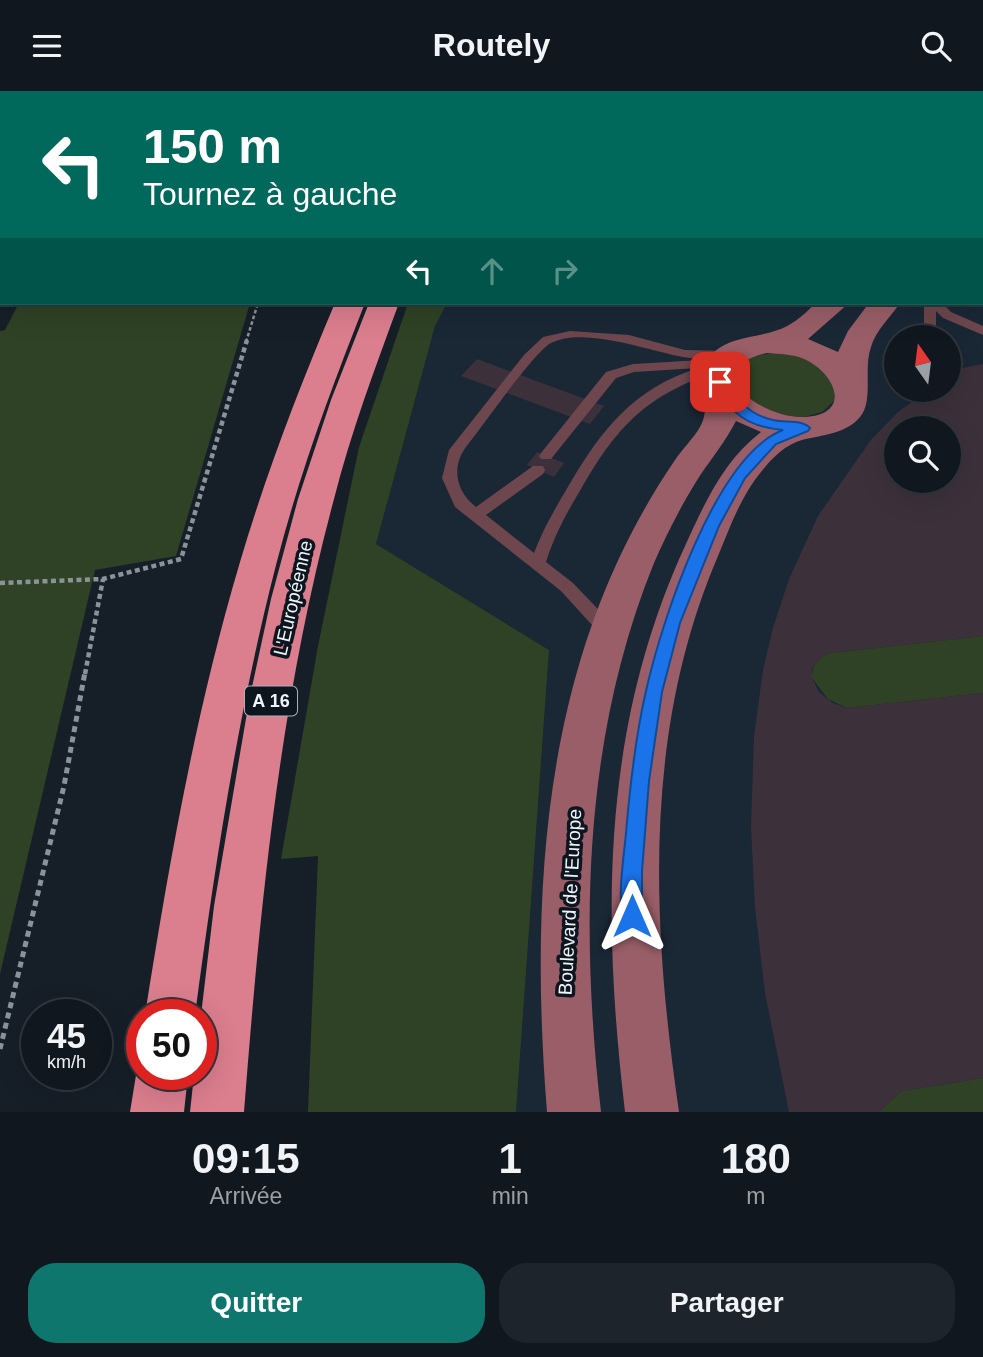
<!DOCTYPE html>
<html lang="fr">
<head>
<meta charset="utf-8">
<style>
	:root { --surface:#10171e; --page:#1e242b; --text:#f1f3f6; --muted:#9c9fa4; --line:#30363c; --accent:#0f766e }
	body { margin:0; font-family:Arial,sans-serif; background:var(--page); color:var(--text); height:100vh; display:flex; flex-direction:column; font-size:26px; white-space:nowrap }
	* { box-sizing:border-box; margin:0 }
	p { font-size:23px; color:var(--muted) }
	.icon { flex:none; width:38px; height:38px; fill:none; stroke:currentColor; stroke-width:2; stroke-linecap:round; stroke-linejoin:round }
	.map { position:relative; height:1021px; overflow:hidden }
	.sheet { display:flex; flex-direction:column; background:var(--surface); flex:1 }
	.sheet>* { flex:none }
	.banner { position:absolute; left:0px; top:0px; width:984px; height:214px; box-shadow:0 7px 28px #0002,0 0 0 2px var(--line); background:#00695c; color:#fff; overflow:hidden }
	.needle { width:46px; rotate:346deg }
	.tools { position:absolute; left:884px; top:234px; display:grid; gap:14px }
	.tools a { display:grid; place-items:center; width:77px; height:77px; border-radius:50%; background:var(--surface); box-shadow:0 7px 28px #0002,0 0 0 2px var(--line); font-size:35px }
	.speed { position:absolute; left:21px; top:908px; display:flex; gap:14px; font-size:35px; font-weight:700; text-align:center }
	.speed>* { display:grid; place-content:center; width:91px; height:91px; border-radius:50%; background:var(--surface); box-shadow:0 7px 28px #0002,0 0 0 2px var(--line); line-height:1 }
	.speed small { font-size:18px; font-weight:400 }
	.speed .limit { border:10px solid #d22; background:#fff; color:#111 }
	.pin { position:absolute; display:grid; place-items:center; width:60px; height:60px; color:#fff; margin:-30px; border-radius:14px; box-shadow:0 4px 10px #0006 }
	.me { position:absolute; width:77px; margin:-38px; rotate:0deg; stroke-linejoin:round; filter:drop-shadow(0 0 5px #0008) }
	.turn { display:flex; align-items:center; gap:24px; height:147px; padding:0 28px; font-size:32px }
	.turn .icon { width:91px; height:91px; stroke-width:2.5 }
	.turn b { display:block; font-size:49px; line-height:60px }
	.lanes { display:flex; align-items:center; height:66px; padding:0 28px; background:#0003; justify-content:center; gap:35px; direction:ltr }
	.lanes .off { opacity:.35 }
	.eta { display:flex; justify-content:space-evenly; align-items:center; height:119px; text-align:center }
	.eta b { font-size:42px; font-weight:800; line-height:49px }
	.action { display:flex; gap:14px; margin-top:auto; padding:14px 28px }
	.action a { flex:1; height:80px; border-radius:28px; background:var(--accent); color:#fff; font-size:28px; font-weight:800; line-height:80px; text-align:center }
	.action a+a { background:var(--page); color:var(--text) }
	header { display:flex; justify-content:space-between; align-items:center; height:91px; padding:0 28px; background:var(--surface); font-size:32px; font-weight:800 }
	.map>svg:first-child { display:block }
	.built { fill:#1a2735; fill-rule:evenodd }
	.green { fill:#2f4225 }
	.building { fill:#3c313b; fill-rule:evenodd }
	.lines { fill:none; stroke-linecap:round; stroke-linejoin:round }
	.path-far2 { stroke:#8b929a; stroke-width:2.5; stroke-dasharray:3.5 2.5; stroke-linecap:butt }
	.path-far1 { stroke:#8b929a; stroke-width:4.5; stroke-dasharray:5 3.5; stroke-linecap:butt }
	.path { stroke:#8b929a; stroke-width:5; stroke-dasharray:6 4.5; stroke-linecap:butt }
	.service { fill:#6d474d; fill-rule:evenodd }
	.secondary { fill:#995e67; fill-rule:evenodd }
	.motorway { fill:#db7e8e; fill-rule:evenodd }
	.route { fill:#1a73e8; stroke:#114b97; stroke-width:2 }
	.labels { text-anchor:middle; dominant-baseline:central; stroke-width:7; stroke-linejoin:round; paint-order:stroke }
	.shield { fill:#0d151e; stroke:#aab1b8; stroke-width:2 }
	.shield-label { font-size:18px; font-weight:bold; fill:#eef4fa }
	.street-label { font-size:19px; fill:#eef4fa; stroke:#0d151e }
</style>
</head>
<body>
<header><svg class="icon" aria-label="menu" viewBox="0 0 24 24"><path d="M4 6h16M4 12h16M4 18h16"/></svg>Routely<svg class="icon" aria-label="search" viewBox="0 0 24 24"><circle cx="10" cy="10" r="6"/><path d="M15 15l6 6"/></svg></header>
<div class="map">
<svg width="983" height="1021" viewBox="0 0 983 1021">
	<rect width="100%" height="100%" fill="#161f28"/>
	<!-- built -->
	<path class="built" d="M595,0H983V1021H516L549,559L376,453L435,235L447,212H982V2H593ZM896,247H948V299H896ZM896,338H948V390H896Z"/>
	<!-- green -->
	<path class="green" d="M19,212H250L176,465L95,479L0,883V240L5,239Z
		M408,212H447L435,235L376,453L549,559L516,1021H308L318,765L281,768L318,555L359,356Z
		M779,261L811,269L833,287L835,309L822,321L800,327L758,319L734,294L736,278L749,266Z
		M983,545V602L847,617L828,608L812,587C812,573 818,566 831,562Z
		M983,987V1021H879L901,1000Z"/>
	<!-- building -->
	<path class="building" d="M477,268L604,315L590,333L461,285Z
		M983,273V545L831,562L820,567L812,578V587L819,601L833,612L847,617L983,602V987L901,1000L879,1021H789L765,902L755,816L751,736L754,645L763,579L773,537L789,488L818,425L870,350L897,322L928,299H948V284L963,277ZM896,338H948V390H896Z
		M537,361L564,372L554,386L527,374Z"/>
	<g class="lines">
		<!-- path-far2 -->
		<path class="path-far2" d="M246,251L258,212"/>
		<!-- path-far1 -->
		<path class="path-far1" d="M0,492L103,488L181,468L247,249
			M85,583L103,488"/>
		<!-- path -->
		<path class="path" d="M0,958L64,695L85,581"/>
		<!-- service -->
		<path class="service" d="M924,212H942L951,221L983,235V244L943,227L936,220V247H924Z
			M570,240L629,244L685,259L731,260L737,264L731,268C715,268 698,269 683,266C650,260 583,235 551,252C533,262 483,335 466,356C451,376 456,401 476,416L533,375H543L545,379L543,383L486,424L534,462C543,438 556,416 569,394C602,338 633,298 698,277L634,281L616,287L551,368H541L539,365L541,362L606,281L633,273L702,269L707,270L708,274L727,271V277C650,302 621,329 581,398C567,421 554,445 546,471L573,492L614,535L616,540L614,545H602L561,500L455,416L442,387L449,359L524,264L543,246Z"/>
		<!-- secondary -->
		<path class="secondary" d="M816,212H849L808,248L838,261L848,240L869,212H900C890,227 876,239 871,256C863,278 874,309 860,326C846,343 822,344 802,349C786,353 771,368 761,381C741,405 730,436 718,465C642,642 652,835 679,1021H625C602,825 601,638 685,455C704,413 724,369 761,341L736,330C726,349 713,366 701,383C683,411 667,442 654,472C583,647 580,836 601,1021H547C532,833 539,634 622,461C637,430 655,398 675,369C682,358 693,348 700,336C714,312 693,281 714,261C735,242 769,248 792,232C801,227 809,218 816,212ZM767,262C780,263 792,263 804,268C836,282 853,324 804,326C760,327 695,278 767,262Z"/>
		<!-- motorway -->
		<path class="motorway" d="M463,0H487L463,2Z
			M505,0H529L504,2Z
			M335,212H365C331,298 299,384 276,474C238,622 215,773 195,924H145C169,772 196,619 240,471C266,383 299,297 335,212Z
			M369,212H399C375,277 351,341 334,408C280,608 260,815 244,1021H190L194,984H201V924L214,815L249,610L271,508L298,408L331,309Z
			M142,969V984H188L184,1021H130L136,984Z"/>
	</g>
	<!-- route -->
	<path class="route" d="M720,287L724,288C736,308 749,324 773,329C785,332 802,328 810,337L808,340L776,353L745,387L719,435L680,532L662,601L649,690L642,780V825L639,832L632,835L625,832C616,810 624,766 626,742C630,695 635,647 646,600C661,532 715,365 783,339C747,336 730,322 713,291Z"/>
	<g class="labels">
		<!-- shield labels -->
		<rect class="shield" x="245" y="595.5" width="52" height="29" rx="5"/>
		<g class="shield-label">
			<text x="271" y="610">A 16</text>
		</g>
		<!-- street labels -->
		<g class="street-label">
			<text transform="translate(293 507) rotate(-77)">L'Européenne</text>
			<text transform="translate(570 811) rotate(-87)">Boulevard de l'Europe</text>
		</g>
	</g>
</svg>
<div class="tools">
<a><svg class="needle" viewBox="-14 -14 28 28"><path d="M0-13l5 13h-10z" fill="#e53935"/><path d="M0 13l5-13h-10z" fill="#9c9fa4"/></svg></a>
<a><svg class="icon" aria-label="search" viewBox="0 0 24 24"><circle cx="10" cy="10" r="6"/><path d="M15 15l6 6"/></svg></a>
</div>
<div class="speed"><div>45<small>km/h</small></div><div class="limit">50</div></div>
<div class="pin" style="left:720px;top:291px;background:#d93025"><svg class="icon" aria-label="arrive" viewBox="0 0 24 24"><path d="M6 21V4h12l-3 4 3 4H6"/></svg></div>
<svg class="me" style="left:632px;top:825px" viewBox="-20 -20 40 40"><path d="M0-17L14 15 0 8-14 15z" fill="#1a73e8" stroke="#fff" stroke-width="4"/></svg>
<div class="banner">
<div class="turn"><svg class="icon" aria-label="left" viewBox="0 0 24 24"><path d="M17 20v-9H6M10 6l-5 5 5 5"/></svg><div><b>150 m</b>Tournez à gauche</div></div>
<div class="lanes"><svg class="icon" aria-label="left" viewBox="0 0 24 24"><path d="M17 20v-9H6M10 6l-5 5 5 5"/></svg><svg class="icon off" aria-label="ahead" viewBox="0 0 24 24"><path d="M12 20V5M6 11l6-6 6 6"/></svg><svg class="icon off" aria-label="right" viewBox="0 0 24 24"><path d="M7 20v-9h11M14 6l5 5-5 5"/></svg></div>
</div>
</div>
<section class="sheet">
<div class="eta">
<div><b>09:15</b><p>Arrivée</p></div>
<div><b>1</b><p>min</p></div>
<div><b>180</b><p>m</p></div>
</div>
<div class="action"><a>Quitter</a><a>Partager</a></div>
</section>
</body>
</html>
